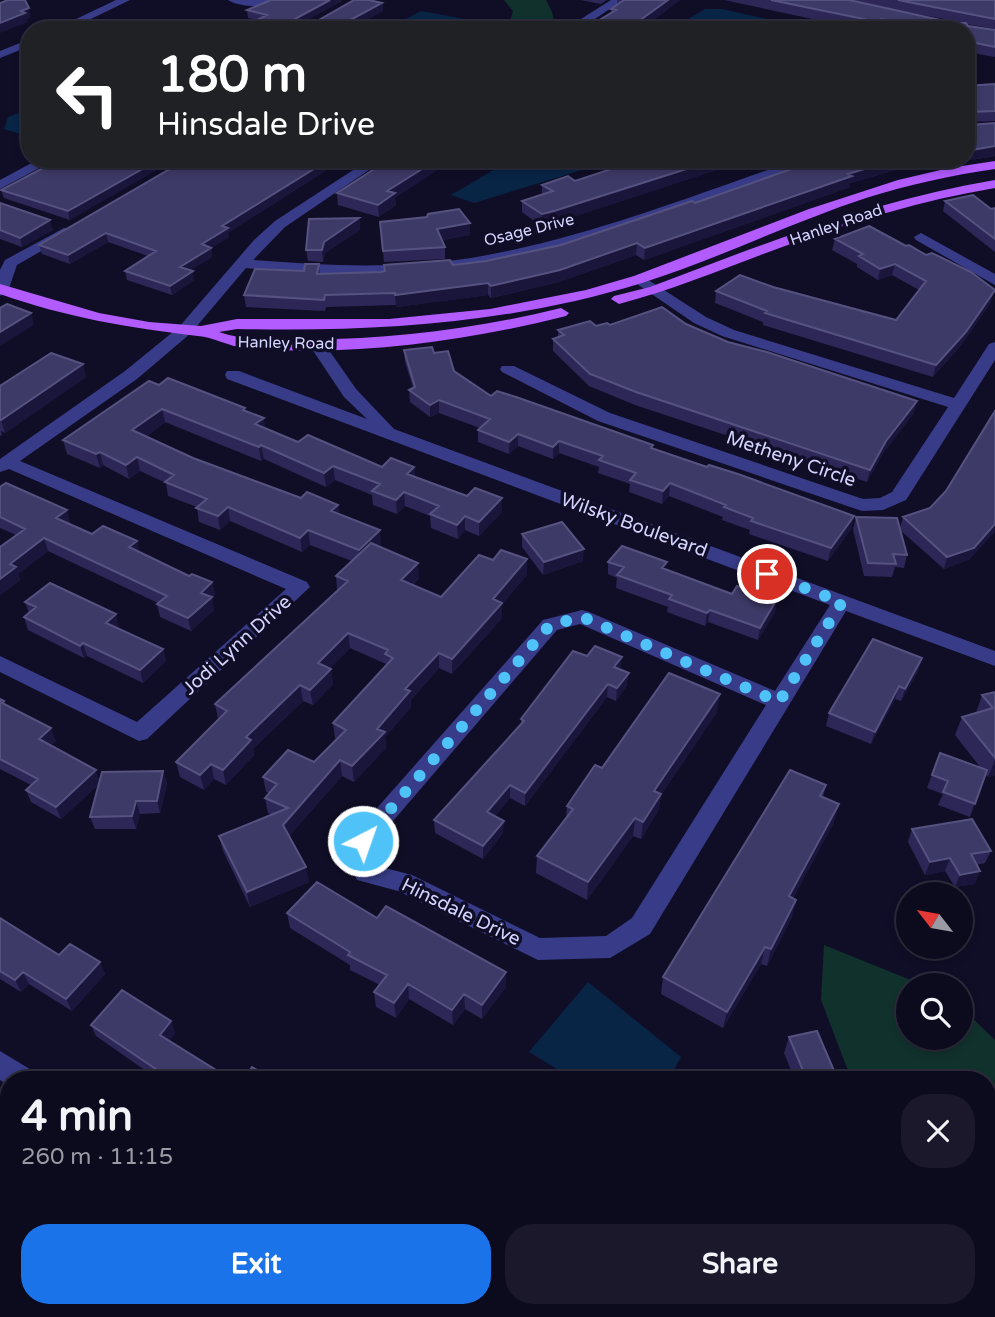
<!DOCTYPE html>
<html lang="en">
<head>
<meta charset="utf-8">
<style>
	:root { --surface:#0c0a1d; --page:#1a182a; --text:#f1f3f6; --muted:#9a9aa4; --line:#2c2b3b; --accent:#1a73e8 }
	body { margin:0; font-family:"Varela Round",sans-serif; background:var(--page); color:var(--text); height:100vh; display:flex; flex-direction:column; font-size:26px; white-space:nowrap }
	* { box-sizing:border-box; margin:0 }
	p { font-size:23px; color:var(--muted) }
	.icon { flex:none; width:38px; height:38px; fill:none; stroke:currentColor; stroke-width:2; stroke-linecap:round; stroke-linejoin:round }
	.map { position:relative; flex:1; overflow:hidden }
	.details { position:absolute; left:0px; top:1071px; width:996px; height:247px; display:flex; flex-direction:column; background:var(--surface); border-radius:28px 28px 0 0; box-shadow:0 4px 10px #0003,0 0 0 2px var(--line) }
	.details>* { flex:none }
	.top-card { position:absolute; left:21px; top:21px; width:954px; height:147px; border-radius:28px; box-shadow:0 4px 10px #0003,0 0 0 2px var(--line); background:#202124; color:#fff; overflow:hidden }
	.needle { width:46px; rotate:301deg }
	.controls { position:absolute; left:896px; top:882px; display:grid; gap:14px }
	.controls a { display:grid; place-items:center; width:77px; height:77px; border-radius:50%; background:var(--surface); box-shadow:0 4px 10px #0003,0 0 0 2px var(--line); font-size:35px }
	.pin { position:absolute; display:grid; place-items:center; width:60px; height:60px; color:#fff; margin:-30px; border:4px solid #fff; border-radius:50%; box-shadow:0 2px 7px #0007 }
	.me { position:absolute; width:77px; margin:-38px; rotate:41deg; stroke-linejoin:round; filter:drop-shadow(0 0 5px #0008) }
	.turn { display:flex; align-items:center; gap:24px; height:147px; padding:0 21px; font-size:32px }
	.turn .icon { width:91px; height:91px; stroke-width:2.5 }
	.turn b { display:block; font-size:49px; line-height:60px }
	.round { display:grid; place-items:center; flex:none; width:74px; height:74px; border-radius:28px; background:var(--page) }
	.headline { display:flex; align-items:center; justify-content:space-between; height:119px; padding:0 21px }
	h1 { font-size:42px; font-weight:800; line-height:52px }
	.action { display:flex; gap:14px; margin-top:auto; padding:14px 21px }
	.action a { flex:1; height:80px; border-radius:28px; background:var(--accent); color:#fff; font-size:28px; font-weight:800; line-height:80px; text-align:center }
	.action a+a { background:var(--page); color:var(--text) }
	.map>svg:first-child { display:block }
	.green { fill:#11312d }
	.water { fill:#082546 }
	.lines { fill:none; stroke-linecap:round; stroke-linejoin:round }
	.minor { fill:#383c88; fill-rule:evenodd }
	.major { fill:#b25bff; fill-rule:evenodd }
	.wall { fill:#2c2756; fill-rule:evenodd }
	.shaded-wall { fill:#19153b }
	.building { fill:#3e3a68; stroke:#565280; stroke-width:2 }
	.route { stroke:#4fc3f7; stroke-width:12; stroke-dasharray:0 21.6 }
	.labels { text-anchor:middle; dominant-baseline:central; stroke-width:7; stroke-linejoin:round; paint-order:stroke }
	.far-street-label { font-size:16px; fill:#d5d4ff; stroke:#100e27 }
	.street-label { font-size:19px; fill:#d5d4ff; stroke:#100e27 }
</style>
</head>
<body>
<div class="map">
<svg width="995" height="1317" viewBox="0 0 995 1317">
	<rect width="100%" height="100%" fill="#100e27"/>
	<!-- green -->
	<path class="green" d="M504,0H546L552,12L556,30H499L509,25L513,11Z
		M824,945L923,985H908V1038H961V1007L995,1040V1139L987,1145V1080H859L847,1068L821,1000Z"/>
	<!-- water -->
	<path class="water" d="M705,9H722L816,30H670Z
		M421,11L475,21L460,30H385Z
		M30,109V137L4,129L8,117Z
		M512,159H618L474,203L451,195Z
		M588,982L681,1057L668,1080H575L529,1052Z"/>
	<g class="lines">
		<!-- minor -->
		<path class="minor" d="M116,0H130L68,30H53Z
			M228,0H283C270,8 241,8 228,0Z
			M611,0H623L589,23L585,30H574L581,19Z
			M30,39V46L0,58V51Z
			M39,159H56L0,189V180Z
			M370,159H385L285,227L253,260C325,266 399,269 471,258C584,239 691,196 799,159H818C806,170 744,187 724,194C633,227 539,260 442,270C377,278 311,274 246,268L191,333L137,379L20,461L307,582L310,587L147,739L139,741L0,672V656L137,722L286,589L9,469L0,472V459L125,371L179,327L254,240L275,221Z
			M64,228L69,229V235L17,265L8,291L0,296V270L5,260Z
			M921,233L995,274V285L916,240L914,237Z
			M639,274L706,317L734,330L954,398L989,344L995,342V360L906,500L883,510L862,511L598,421L502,372L500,369L502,366H514L610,413L863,499L880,498L892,492L948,407L722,336L694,323L634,282L631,279Z
			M318,341L324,343L356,389L394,429L995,651V666L846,611L650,934L610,958L538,960L398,891L357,880C351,868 348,845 355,833L543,620L582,610L589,612L775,691L830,605L227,379L225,375L227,371H239L367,419L344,397L310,346ZM580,624L766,705L632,918L606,936L540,938L412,875L377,866L375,842L557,630Z
			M0,1051L33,1071L37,1080H9V1086L0,1080Z
			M987,1284L995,1288V1317H989L975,1309H987Z
			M240,1309H272L270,1317H238Z
			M812,1309H844L840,1317H808Z"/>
		<!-- major -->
		<path class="major" d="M995,161V169C951,175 908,185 866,198C790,223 718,259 642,283C509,324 375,332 237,329L219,332C241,340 265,339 289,339C381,341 471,330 561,308L569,313L566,316C462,342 352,357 244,348C228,346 213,337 198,336C129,328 65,317 0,294V284L99,313L149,322L201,326L237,319H389L490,309L586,290L634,276L809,209L898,180L949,168Z
			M995,180V188C923,200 854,221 785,246C730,266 676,289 619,304L611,299L614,296L650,287C763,244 875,200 995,180Z"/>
	</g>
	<!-- wall -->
	<path class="wall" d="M271,0H342V1L300,24L310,25L382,3L383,11L347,30L258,20L248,18L247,10Z
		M580,0H607L601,4Z
		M617,0H680L640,30L600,29L601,19L611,13V9L617,5Z
		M724,0H995V29L966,24L968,26L995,30V57L966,52V30H864ZM870,5L944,19L962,23H954Z
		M995,84V121L966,122L969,125L995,123V156L915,169L910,166L850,183V187L644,260L636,255L559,282L491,298L488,295L396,307V305L326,307L325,311L246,307L244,295L319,264L320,274L381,272L486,261L561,245L695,203L818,159H966V86Z
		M60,159L70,220L4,198L1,190Z
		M187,159H344L229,232V237L211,248L212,257L190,270L194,280L172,295L127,280L125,271L148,256L108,242L70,264L42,254L39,245Z
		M642,159H741L723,165L722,168L554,223L541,226L522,212V201L542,195V185L575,181Z
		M337,193L395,198L396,205L379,217L338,205Z
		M945,201L991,209L995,208V252L943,211Z
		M0,203L53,230L22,247L0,239Z
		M359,218L360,230L325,253L323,262L308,261L306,250Z
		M380,222L470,235L442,240L445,247V259L384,262Z
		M835,239L991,302L962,344L933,377L763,325V322L715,303L716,291L773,287L896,320L919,290L892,275L878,280L857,267V264L832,250Z
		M686,324L728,342L914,413L883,453L867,482L635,405L589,386L553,351V339L558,337V330L596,326Z
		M404,350L434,353L454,371L491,396L653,448L854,516L851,529L828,561L749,534L750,530L722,520L723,517L669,496L662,504L629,492L630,484L598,473L599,467L559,453L553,459L518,446L509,454L478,442V430L480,428L439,413L430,417L410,402L409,390L413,388L405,362Z
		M86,377L5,433L1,431L2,435L0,436V386Z
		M159,385L245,408V411L266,429L298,442L382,467H414L415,477L502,512L479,536L465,530L458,539L431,528L430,516L405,506L397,514L373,505L372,495L335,480L326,487L264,459L261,461L165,422L146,437L193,458L301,498L338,505L339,514L381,544L378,546L419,578L413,585L441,597L527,575L502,604V618L452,674L439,668L411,700V707L385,737L386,748L354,782L342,776L289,836L309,882L250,907L223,851L219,836L272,815L268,813L265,798L269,793L266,792L263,777L314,762L337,739L335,738L333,723L386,666V664L350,648L330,668L333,684L313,705L303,701L253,749L254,755L226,785L214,779L204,790L180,777L176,762L218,719L215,704L337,590L336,576L352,561L310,545L302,552L230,521L220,530L199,522L197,507L168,496L166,483L140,471L129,479L103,465L100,468L67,454L63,440Z
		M0,487L70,522L69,524L92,534L137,541L139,552L189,576L212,582L215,595L212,598L214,610L191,631L160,617L157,604L158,603L48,551L18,574L20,580L0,595V547L16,535L0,528Z
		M856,517L900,528L903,517L970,559L944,569L900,530L907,555L904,568L895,567L892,577L864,576L853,529Z
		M522,534L583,561L543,575L522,547Z
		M608,562L666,569L732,594L777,599L775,612L758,640L708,622L705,626L667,612L668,607L616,588L617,578L608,574Z
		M25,602L119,627L118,628L163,649L166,661L143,683L87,656L84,658L28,630L24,617L29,613Z
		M922,658L918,671L901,701L895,699L871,744L826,726L829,713Z
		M621,670L627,685L616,701L607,697L525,806L510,798L495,816L503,833L483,859L435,833L434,820L521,724V719Z
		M995,692V775L988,777L985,774L970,817L938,805L943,794L927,788L940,753L980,767L955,735L962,717L976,713L982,695Z
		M0,699L4,701L6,705L56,741L50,746L99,781L163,771L167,784L160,813L140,814L136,829H95L90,817L99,784L61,819L31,802L26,790L31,785L0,769Z
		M717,712L661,795L658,811L641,839L633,836L587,900L536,873L537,856L566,818L567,806L602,768Z
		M826,785L823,797L834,822L793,898L792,917L767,966L761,964L723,1028L661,994L663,977Z
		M912,829L991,851L985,863L976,865L975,884L955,887L945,871L925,875L908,842Z
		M287,913L377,918L506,987L482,1019L465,1009L453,1025L409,999L396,1018L376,1007L374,992L380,985L350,970V965L290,928Z
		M0,918L59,955L100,962L105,974L72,1011L29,984L21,992L0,979Z
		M171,1021L175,1033L169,1041L232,1080H159L96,1036L91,1025Z
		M789,1037L838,1080H795L784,1053Z
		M987,1131L995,1135V1226L987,1222Z
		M0,1139L6,1147L9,1149V1229L0,1222Z"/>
	<!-- shaded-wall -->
	<path class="shaded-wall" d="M330,0H342V1L294,28L292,24L293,20Z
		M668,0H680L640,30H631L632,26Z
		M382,3L383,11L347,30H332Z
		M29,8L31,17L27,19L28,22L0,33V23Z
		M881,19L880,29L876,30L878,22Z
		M995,146V156L915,169L918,159H966V151Z
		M160,159H176L70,220L68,211Z
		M330,159H344L229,232V237L211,248L212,257L181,276L180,267L202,244L222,226Z
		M438,159H455L395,198L396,205L379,217L378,205L387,191Z
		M718,159H741L723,165L722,168L554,223L541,226L542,214Z
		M897,159H912L910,166L850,183V187L644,260L645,248L848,174Z
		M359,218L360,230L325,253L323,262L322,250L324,242Z
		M50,220L53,230L22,247L20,238Z
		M470,223V235L438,241L437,229Z
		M106,233L108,242L70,264L68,255Z
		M637,243L636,255L559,282L491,298V286Z
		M895,264L892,275L878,280L880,269Z
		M193,271L194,280L172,295L170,286Z
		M488,283V295L396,307L395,295Z
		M995,290L991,302L962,344L933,377L936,365Z
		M31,313L34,325L0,346V332Z
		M83,364L86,377L5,433L1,420Z
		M439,400V413L430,417V405Z
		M917,401L914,413L883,453L867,482L870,470L886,441Z
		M162,409L165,422L136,444L132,430Z
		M264,418L266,432L255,424Z
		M518,434V446L509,454V442Z
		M559,441V453L553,459V447Z
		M261,445L264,459L261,461L259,447Z
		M100,452L103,465L100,468L96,454Z
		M137,457L140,471L129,479L126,465Z
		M333,466L335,480L326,487L324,473Z
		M414,467L415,481L407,474Z
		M670,483L669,496L662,504L663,491Z
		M404,492L405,506L397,514L396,500Z
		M502,498V512L479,536V522Z
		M338,505L339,519L331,511Z
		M228,507L230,521L220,530L218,516Z
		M67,510L70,522L59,530L56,518Z
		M465,516V530L458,539L457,525Z
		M854,516L851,529L828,561L831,548Z
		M995,524V532L970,559L944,569L947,557Z
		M308,530L310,545L302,552L300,538Z
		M380,530L381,544L360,564L359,550Z
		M44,538L48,551L18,574L20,580L0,595V579L10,564Z
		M137,541L140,554L129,547Z
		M584,549L583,561L543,575L544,562Z
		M527,559V575L502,604V618L452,674V659L493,599Z
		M418,563L419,578L402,595L401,580Z
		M212,582L215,595L212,598L214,610L191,631L188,618L201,593Z
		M777,599L775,612L758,640L760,628Z
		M710,610L708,622L705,626L707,613Z
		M116,614L119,627L110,635L106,623Z
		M348,633L350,648L320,678L318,663Z
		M83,643L87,656L84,658L80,646Z
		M163,649L166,661L143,683L140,670Z
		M439,653V668L411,700V707L385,737L386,748L354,782L352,766L405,689Z
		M622,657L621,669L614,667Z
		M922,658L918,671L901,701L905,689Z
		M331,669L333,684L313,705L310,690Z
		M629,673L627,685L616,701L617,688Z
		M608,684L607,697L525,806V793Z
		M300,685L303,701L253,749L254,755L226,785L223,770L246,737Z
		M899,686L895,699L871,744L875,732Z
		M720,694L717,712L661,795L658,811L641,839L643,822L654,791Z
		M51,728L56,741L43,752L39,739Z
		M340,760L342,776L286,840L283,825Z
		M995,760V775L988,777Z
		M211,764L214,779L204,790L200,775Z
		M96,770L100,783L61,819L56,807Z
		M163,771L167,784L160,813L157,801Z
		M510,785V798L487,825V812Z
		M136,801L140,814L136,829L132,816Z
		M839,804L834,822L784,914L789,896Z
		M635,818L633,836L587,900L588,882Z
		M504,821L503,833L483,859V846Z
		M950,858L945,871L925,875L930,862Z
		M306,867L309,882L250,907L247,892Z
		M980,871L975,884L955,887L960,875Z
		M796,900L792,917L767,966L771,949Z
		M765,947L761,964L723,1028L727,1012Z
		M100,962L105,974L72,1011L66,999Z
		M23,972L29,984L21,992L15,980Z
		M506,972V987L482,1019V1005Z
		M408,984L409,999L396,1018L394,1003Z
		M464,994L465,1009L453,1025L452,1010Z
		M171,1021L175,1033L164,1047L160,1035Z
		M814,1076L813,1080H805L806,1078Z"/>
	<!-- building -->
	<path class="building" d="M8,0H25L29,8L21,11L25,13L0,23V3Z
		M271,0H330L293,20L292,24L310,25L354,0H369L382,3L332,30H238L267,15L247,10Z
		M624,0H668L632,26L601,19L616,10L611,9Z
		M771,0H849L954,23H966L968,26L995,30V47L966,41V30H921L923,28L881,19L878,22Z
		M898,0H995V19Z
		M619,26L638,30H613Z
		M995,84V111L969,112L966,122L969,125L995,123V146L966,151V86Z
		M60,159H160L68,211L1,190Z
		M187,159H330L222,226L228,228L202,244L211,248L180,267L193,271L170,286L125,271L156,251L106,233L68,255L39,245Z
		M390,159H438L387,191L395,193L378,205L337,193Z
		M642,159H718L554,211L542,214L522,201L553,191L542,185L568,176L575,181Z
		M820,159H897L848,174L852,176L645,248L637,243L560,270L491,286L488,283L395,295V293L325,295L324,300L244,295L255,269L304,271L305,264H319L317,274L381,272L385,271L384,265L450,260L453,265L486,261L561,245L692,201L695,203Z
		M973,195L991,209L995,208V239L945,201Z
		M0,203L50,220L20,238L0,230Z
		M459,209L470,223L437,229L445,247L383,251L380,222L427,217L428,214Z
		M359,218L324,242L322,250H306L309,219Z
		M869,226L906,246L909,245L926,255L932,253L971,272L995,290L966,332L936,365L765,313L767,311L716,291L740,275L773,287L896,320L926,281L895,264L880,269L859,256L863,254L835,239Z
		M7,304L31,313L0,332V308Z
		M662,307L686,324L728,342L767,352L917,401L886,441L870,470L636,392L590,374L553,339L564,335L558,330L590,321L596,326L607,323L610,325Z
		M432,347L434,353L448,351L454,371L491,396L497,391L516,397L653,445L651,448L707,467L709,465L738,474L854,516L831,548L751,521L753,518L724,507L726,505L670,483L663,491L630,480L636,473L599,460L603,456L559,441L553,447L518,434L509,442L478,430L490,419L439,400L430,405L409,390L415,387L404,350Z
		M51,353L83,364L1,420H0V386Z
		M168,378L245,408L243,410L264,418L255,424L298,442L308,435L382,467L391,458L414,467L407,474L467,496L475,488L502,498L479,522L465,516L457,525L430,514L439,506L404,492L396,500L372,491L380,484L333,466L324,473L261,445L259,447L162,409L132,430L193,458L301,498L307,492L338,505L331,511L380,530L359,550L308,530L300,538L228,507L218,516L196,508L207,499L165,482L174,475L137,457L126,465L100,452L96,454L63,440L149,381L159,385Z
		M995,411V524L974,548L947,557L903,517L930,508L946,491Z
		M6,483L67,510L56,518L92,534L103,526L137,541L129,547L189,576L192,574L212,582L201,593L212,597L188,618L157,604L167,596L44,538L10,564L16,567L0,579V547L25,529L0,517V487Z
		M856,517L897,518L907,555L893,554L896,564L868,563Z
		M562,522L584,549L544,562L522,534Z
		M371,543L418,563L401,580L441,597L479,555L493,560L501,550L527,559L493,599L502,603L452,659L439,653L405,689L410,691L377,729L385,732L352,766L340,760L283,825L306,867L247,892L219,836L288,808L265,798L277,784L263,777L288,750L314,762L346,730L333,723L393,658L385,654L388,650L348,633L318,663L331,669L310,690L300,685L246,737L251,740L223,770L211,764L200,775L176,762L227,711L215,704L348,581L336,576Z
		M622,546L667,562L662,568L732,594L737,586L777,599L760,628L710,610L707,613L669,599L672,595L617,575L624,567L608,562Z
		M50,583L116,614L106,623L163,649L140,670L83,643L80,646L24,617L36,607L25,602Z
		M873,639L922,658L905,689L899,686L875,732L829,713Z
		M595,646L622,657L614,667L629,673L617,688L608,684L525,793L510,785L487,812L504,821L483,846L434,820L524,721L521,719L573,651L587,656Z
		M669,673L720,694L654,791L661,794L643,822L635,818L588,882L537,856L573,809L567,806L595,765L602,768Z
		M995,692V758L962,717L993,708L982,695Z
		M0,699L4,701L2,703L51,728L39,739L96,770L56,807L26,790L38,779L0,759Z
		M940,753L987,770L975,804L943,792L948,781L932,775Z
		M790,770L826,785L820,796L839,804L789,896L796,900L771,949L765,947L727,1012L663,977Z
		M163,771L157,801H136L132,816L90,817L102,772Z
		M972,819L991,851L971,854L980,871L960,875L950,858L930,862L912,829Z
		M317,882L377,918L386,906L506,972L482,1005L464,994L452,1010L408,984L394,1003L374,992L387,975L348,955L350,952L287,913Z
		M0,918L59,955L70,944L100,962L66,999L23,972L15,980L0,971Z
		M122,990L171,1021L160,1035L232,1080H172L91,1025Z
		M817,1031L838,1080H816L814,1076L806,1078L789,1037Z
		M252,1067L274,1080H243Z
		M881,1076L883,1080H863Z
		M987,1131L995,1135V1205L987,1201Z
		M0,1143L9,1149V1221L0,1215Z
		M93,1309H189L200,1317H100L92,1311Z
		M669,1309H725L722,1317H666Z"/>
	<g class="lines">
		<!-- route -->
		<path class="route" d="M363,841L550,625L582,617L779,702L842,602L767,574"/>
	</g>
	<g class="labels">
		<!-- far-street labels -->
		<g class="far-street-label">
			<text transform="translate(836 225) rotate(-19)">Hanley Road</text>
			<text transform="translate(529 230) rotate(-14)">Osage Drive</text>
			<text transform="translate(286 343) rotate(1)">Hanley Road</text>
		</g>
		<!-- street labels -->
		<g class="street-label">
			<text transform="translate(791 459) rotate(19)">Metheny Circle</text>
			<text transform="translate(634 525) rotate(20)">Wilsky Boulevard</text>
			<text transform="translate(237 645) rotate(-42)">Jodi Lynn Drive</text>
			<text transform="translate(461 912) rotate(26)">Hinsdale Drive</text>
		</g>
	</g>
</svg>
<div class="controls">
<a><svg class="needle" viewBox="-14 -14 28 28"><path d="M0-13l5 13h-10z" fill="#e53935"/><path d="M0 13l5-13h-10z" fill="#9a9aa4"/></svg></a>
<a><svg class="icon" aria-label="search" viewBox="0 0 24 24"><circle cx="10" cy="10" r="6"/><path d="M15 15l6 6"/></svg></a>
</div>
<div class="pin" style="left:767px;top:574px;background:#d93025"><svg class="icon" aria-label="arrive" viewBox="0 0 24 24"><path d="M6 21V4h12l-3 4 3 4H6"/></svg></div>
<svg class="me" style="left:363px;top:841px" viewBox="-20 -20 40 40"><circle r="17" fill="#4fc3f7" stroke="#fff" stroke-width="3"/><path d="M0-11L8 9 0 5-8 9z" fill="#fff"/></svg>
<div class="top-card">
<div class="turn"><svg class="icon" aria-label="left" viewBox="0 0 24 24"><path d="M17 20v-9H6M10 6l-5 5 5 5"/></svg><div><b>180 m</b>Hinsdale Drive</div></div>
</div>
<section class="details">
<div class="headline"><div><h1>4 min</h1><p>260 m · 11:15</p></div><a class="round"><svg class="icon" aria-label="close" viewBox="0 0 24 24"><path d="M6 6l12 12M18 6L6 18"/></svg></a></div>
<div class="action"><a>Exit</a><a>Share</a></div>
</section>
</div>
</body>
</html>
